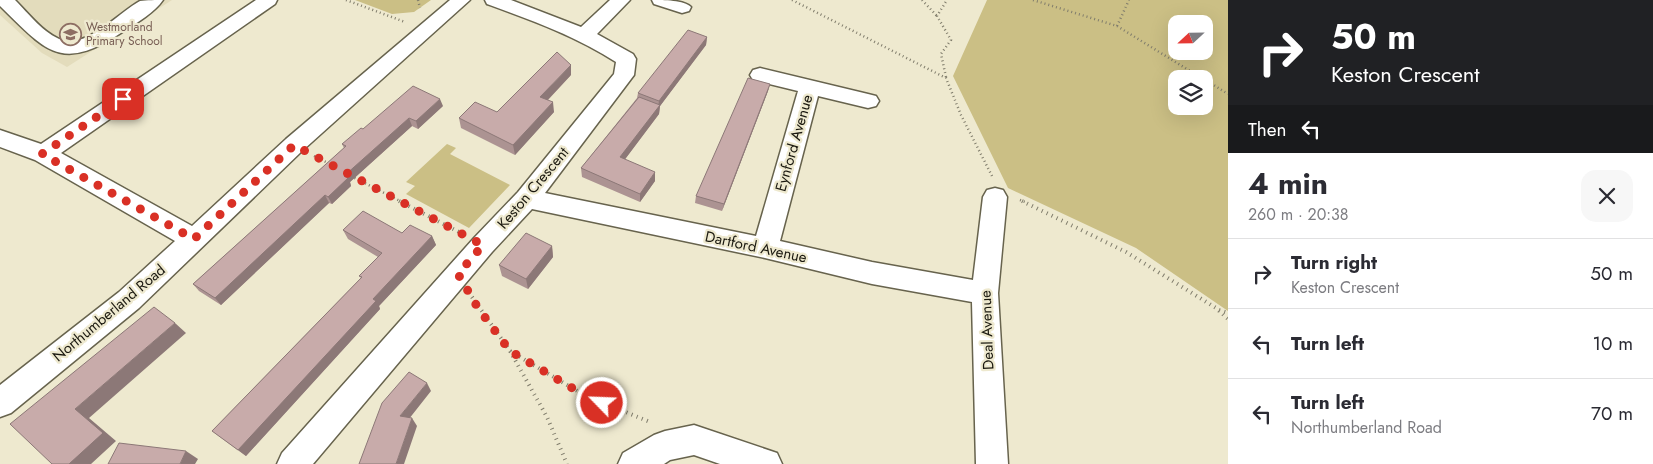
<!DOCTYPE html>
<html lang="en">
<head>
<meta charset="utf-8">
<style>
	:root { --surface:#fff; --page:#f7f7f7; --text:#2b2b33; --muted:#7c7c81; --line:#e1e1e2 }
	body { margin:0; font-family:Jost,sans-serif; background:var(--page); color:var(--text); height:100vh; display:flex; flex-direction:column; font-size:19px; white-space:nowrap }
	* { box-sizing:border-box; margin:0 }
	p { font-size:16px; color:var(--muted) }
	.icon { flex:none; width:28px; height:28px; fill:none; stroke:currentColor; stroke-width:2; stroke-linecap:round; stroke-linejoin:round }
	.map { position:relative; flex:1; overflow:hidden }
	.side { display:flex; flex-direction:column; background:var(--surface); width:425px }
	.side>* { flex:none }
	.banner { background:#202124; color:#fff; overflow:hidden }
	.needle { width:32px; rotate:248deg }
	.controls { position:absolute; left:1168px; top:15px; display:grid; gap:10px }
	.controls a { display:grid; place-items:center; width:45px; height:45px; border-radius:10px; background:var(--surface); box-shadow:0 5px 20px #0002; font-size:25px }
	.pin { position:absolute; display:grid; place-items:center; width:42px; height:42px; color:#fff; margin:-21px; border-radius:10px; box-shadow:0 2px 8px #0006 }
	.me { position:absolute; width:55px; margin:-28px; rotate:294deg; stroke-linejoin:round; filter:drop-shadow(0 0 4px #0008) }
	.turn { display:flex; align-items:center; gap:18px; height:105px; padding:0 20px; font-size:22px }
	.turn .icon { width:65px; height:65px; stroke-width:2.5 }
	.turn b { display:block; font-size:35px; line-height:42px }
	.then { display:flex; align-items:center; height:48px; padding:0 20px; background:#0003; gap:10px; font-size:19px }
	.round { display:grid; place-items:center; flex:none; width:52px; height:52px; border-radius:15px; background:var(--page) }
	.headline { display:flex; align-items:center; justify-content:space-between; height:85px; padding:0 20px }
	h1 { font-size:30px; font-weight:700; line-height:38px }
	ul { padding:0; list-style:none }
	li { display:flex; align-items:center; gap:15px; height:70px; padding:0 20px; border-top:1px solid var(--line) }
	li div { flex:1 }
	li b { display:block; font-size:19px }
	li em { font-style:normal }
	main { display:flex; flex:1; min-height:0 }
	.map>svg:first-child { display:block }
	.built { fill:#e3dcbc }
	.green { fill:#cbbf85; fill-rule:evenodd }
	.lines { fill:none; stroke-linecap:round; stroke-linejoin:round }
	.minor-casing { stroke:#67634d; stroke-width:3 }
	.path-far1 { stroke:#807d6c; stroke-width:2.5; stroke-dasharray:1 3; stroke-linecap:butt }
	.path { stroke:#807d6c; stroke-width:4; stroke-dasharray:1 4.5; stroke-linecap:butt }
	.minor { fill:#fff; fill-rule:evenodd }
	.wall { fill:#ac9392 }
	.shaded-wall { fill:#8c7877 }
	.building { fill:#c8abaa; stroke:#8c7877 }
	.route { stroke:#d93025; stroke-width:9; stroke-dasharray:0 16.2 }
	.labels { text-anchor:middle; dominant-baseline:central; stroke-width:4.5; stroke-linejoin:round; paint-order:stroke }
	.far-education-label { font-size:12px; fill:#785e54; stroke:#eee9cf; text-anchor:start }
	.street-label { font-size:15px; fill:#1a180f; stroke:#eee9cf }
</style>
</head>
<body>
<main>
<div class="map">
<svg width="1228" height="464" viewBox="0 0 1228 464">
	<rect width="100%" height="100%" fill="#eee9cf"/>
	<!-- built -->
	<path class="built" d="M0,0H172L67,67L42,53L0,15Z"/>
	<!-- green -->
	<path class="green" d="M355,0H431L414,12L392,14Z
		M987,0H1228V311L1136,248L1008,188L953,76ZM1176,24H1204V51H1176ZM1176,79H1204V106H1176Z
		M447,144L456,148L450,154L510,185L469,228L406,194L415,186L406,182Z"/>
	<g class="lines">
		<defs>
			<path id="minor" d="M0,0H15C28,13 44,34 62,40C86,49 121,11 140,1C146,0 157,0 163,0C155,12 137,23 124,31C61,73 47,52 0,6Z
				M256,0H277L275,4L61,153L192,226L286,139L450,0H470L302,151L139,308L11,413L0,417V385L119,292L175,241L35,160L0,147V130L41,144Z
				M485,0H511L581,27L610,0H630L597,34L633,54L636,59L634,75L545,193L756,236L798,91L753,80L750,75L753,70L760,68L868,94L876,96L879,101L876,106L868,108L818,96L780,241L872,262L973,280L983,197L987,190L995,188L1003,190L1007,197L998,293L1008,464H976L972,302L872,284L765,258L532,209L492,252L313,464H277L282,453L474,238L518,192L614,74L616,62C576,36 531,20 487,4Z
				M652,0C664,0 684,0 691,7L689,11L682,13L654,4Z
				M694,425L777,453L782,464H720L694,455L670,460L664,464H618L623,453L654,435L665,431Z"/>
		</defs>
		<!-- minor casing -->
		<use href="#minor" class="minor-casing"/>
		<!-- path-far1 -->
		<path class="path-far1" d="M346,0L405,22
			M418,0L420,8
			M792,0L946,78L961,115L992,176
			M922,0L937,16
			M1033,0L1117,26L1203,79
			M1117,26L1129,0
			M946,77L941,54L951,40L937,16L947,0
			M1204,79L1228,94
			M314,156L330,164
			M351,176L402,202
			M1020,200L1025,202"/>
		<!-- path -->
		<path class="path" d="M399,201L461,233
			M1022,201L1126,252L1216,308L1228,319
			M472,297L510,351L584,395L650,422
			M1219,310L1228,313
			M510,351L547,417L567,464"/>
		<!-- minor -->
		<use href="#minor" class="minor"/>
	</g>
	<!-- wall -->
	<path class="wall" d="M707,37L706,45L660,106L659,114L625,159L655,181L640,202L582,177L581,168L637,98L638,93Z
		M571,75L548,100L554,112L515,155L461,128L459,118L497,112Z
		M770,84L768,91L722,211L695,203L696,196Z
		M443,106L418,129L412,126L350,182L351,186L332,204L329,203L221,305L199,291L193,284L344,148L342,144L363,129Z
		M343,230L402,233L432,236L436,245L379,306L380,309L246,456L212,431L361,278L359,276L378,257L348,239Z
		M552,246L553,257L528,289L502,276L499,265Z"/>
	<!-- shaded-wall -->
	<path class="shaded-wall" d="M707,37L706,45L660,106L659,114L620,166V157L658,107L659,101Z
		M571,65V75L541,107L540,97Z
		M770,84L768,91L722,211L724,204Z
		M440,99L443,106L418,129L416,121Z
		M553,102L554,112L515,155L513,145Z
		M409,118L412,126L350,182L351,186L332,204L328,197L344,176Z
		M655,172V181L640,202V194Z
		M325,195L329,203L221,305L215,298Z
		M432,236L436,245L379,306L380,309L246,456L238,450L373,299Z
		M552,246L553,257L528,289L526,279Z
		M175,323L186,333L89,418L116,441L91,464H69L75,409Z
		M427,383L431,391L405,424L400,416Z
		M412,418L417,426L404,464H396Z
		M186,451L198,459L195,464H180Z"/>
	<!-- building -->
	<path class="building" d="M688,30L707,37L659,101L638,93Z
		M557,52L571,65L540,97L553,102L513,145L459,118L475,102L497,112Z
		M748,78L770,84L724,204L696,196Z
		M413,86L440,99L416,121L409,118L344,176L348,178L328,197L325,195L215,298L193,284L346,146L342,144L361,128L363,129Z
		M639,97L660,105L620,157L655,172L640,194L581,168Z
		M363,211L402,233L410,225L432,236L373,299L376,301L238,450L212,431L362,277L359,276L382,253L343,230Z
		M526,233L552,246L526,279L499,265Z
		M154,307L175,323L75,409L103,433L69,464H52L10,424Z
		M409,372L427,383L400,416L412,418L396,464H359L382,403Z
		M119,443L186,451L180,464H108Z"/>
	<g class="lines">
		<!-- route -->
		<path class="route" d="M123,99L42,154L194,239L294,145L483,245L458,274L478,308L510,351L584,395L602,403"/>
	</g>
	<!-- icons -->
	<defs>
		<symbol id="school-ring" viewBox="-11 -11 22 22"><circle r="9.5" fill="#eee9cf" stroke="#8d6e63" stroke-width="1.5"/><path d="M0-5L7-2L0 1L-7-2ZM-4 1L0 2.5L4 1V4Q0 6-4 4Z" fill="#8d6e63"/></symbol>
	</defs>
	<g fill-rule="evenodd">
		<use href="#school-ring" x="58" y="22" width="25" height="25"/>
	</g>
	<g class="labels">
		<!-- far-education labels -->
		<g class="far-education-label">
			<text x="86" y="27">Westmorland<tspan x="86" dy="14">Primary School</tspan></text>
		</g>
		<!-- street labels -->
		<g class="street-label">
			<text transform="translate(794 143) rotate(-74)">Eynford Avenue</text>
			<text transform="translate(533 188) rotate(-50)">Keston Crescent</text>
			<text transform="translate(756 247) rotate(12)">Dartford Avenue</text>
			<text transform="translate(109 313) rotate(-40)">Northumberland Road</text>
			<text transform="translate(987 330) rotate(-92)">Deal Avenue</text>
		</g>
	</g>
</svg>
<div class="controls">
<a><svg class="needle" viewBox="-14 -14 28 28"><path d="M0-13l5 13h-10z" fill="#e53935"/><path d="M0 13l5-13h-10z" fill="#7c7c81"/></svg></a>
<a><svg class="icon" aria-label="layers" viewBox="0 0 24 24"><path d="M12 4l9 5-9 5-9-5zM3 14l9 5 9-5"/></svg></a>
</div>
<div class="pin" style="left:123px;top:99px;background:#d93025"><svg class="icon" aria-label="arrive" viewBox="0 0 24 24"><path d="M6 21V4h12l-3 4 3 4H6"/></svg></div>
<svg class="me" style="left:602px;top:403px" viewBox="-20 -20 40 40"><circle r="17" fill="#d93025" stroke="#fff" stroke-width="3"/><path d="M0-11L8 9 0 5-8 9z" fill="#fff"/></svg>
</div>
<section class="side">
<div class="banner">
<div class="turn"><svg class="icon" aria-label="right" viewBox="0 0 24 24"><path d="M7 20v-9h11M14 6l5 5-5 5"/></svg><div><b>50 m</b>Keston Crescent</div></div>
<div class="then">Then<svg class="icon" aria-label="left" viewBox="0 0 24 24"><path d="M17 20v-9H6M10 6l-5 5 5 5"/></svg></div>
</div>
<div class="headline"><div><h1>4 min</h1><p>260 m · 20:38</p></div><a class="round"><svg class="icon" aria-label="close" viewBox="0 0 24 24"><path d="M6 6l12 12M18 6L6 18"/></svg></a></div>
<ul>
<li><svg class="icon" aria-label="right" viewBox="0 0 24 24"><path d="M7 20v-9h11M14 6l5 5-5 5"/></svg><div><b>Turn right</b><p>Keston Crescent</p></div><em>50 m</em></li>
<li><svg class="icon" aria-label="left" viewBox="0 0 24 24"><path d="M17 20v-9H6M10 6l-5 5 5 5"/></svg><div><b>Turn left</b></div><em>10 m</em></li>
<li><svg class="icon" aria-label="left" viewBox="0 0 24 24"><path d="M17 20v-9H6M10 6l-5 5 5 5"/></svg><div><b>Turn left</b><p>Northumberland Road</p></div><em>70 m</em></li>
</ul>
</section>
</main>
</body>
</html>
